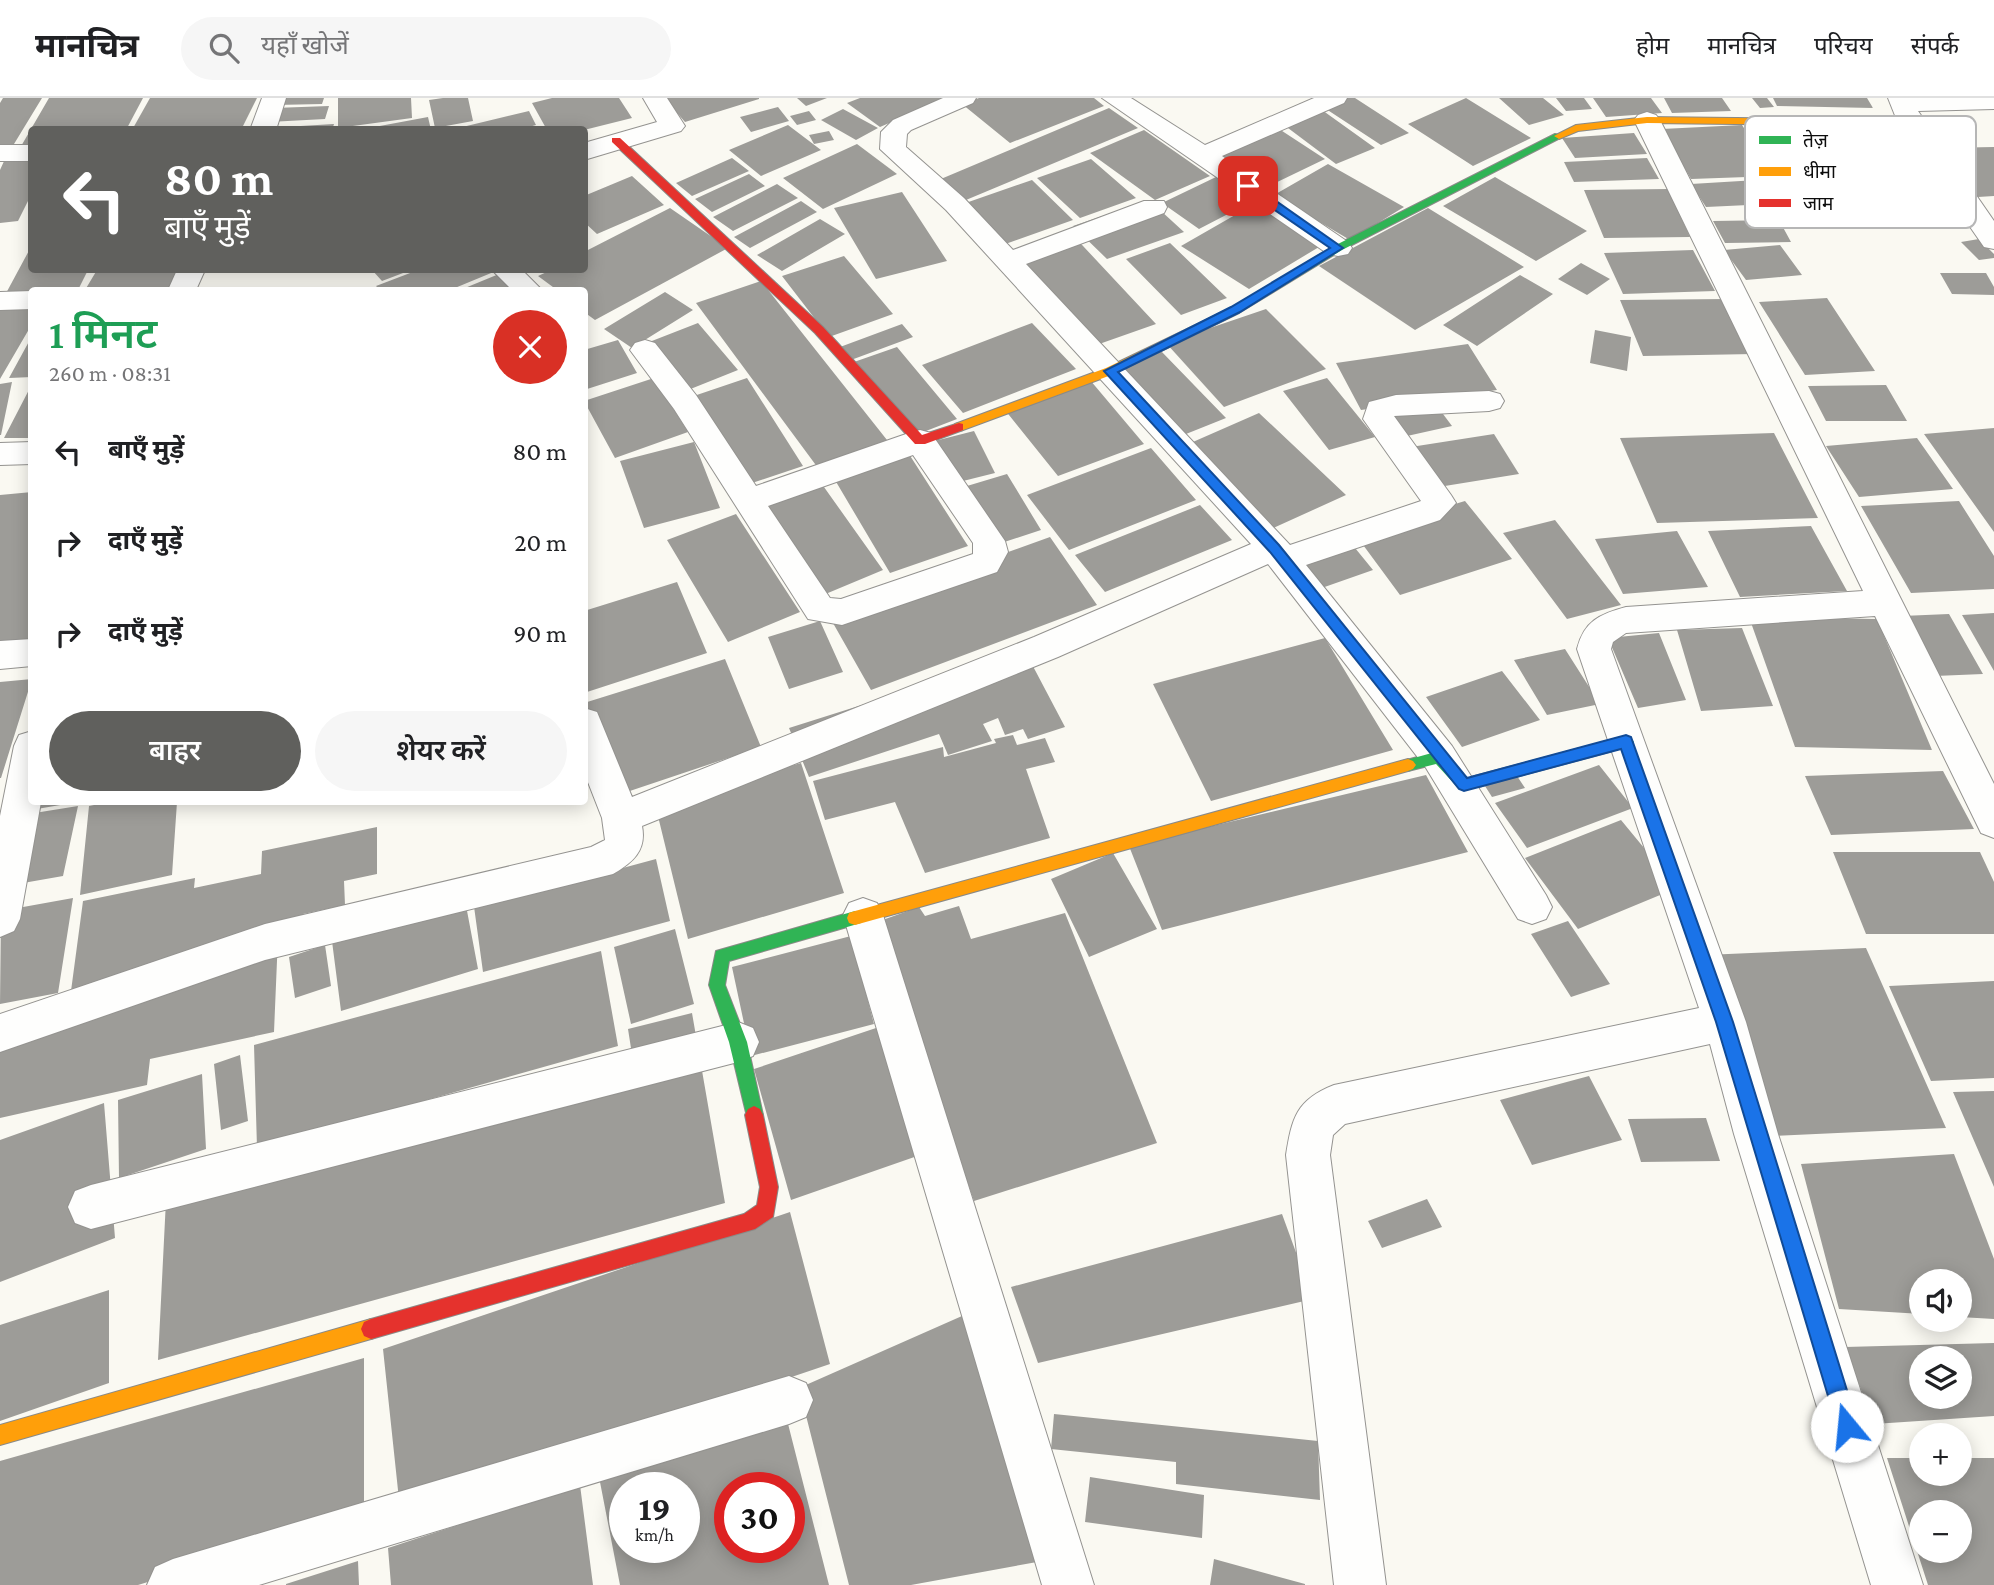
<!DOCTYPE html>
<html lang="hi">
<head>
<meta charset="utf-8">
<style>
	:root { --surface:#fff; --page:#f6f6f6; --text:#202124; --muted:#757577; --line:#e0e0e0; --accent:#60605d }
	body { margin:0; font-family:"Crimson Pro","Noto Sans Devanagari",serif; background:var(--page); color:var(--text); height:100vh; display:flex; flex-direction:column; font-size:26px; white-space:nowrap }
	* { box-sizing:border-box; margin:0 }
	p { font-size:23px; color:var(--muted) }
	.icon { flex:none; width:38px; height:38px; fill:none; stroke:currentColor; stroke-width:2; stroke-linecap:round; stroke-linejoin:round }
	.map { position:relative; flex:1; overflow:hidden }
	.details { position:absolute; left:28px; top:189px; width:560px; height:518px; display:flex; flex-direction:column; background:var(--surface); border-radius:7px; box-shadow:0 4px 18px #0003 }
	.details>* { flex:none }
	.banner { position:absolute; left:28px; top:28px; width:560px; height:147px; border-radius:7px; box-shadow:0 4px 18px #0003; background:#60605d; color:#fff; overflow:hidden }
	.buttons { position:absolute; left:1909px; top:1171px; display:grid; gap:14px }
	.buttons a { display:grid; place-items:center; width:63px; height:63px; border-radius:50%; background:var(--surface); box-shadow:0 4px 18px #0003; font-size:35px }
	.speed { position:absolute; left:609px; top:1374px; display:flex; gap:14px; font-size:35px; font-weight:700; text-align:center }
	.speed>* { display:grid; place-content:center; width:91px; height:91px; border-radius:50%; background:var(--surface); box-shadow:0 4px 18px #0003; line-height:1 }
	.speed small { font-size:18px; font-weight:400 }
	.speed .limit { border:10px solid #d22; background:#fff; color:#111 }
	.pin { position:absolute; display:grid; place-items:center; width:60px; height:60px; color:#fff; margin:-30px; border-radius:14px; box-shadow:0 4px 10px #0006 }
	.me { position:absolute; width:77px; margin:-38px; rotate:343deg; stroke-linejoin:round; filter:drop-shadow(0 0 5px #0008) }
	.turn { display:flex; align-items:center; gap:24px; height:147px; padding:0 21px; font-size:32px }
	.turn .icon { width:91px; height:91px; stroke-width:2.5 }
	.turn b { display:block; font-size:49px; line-height:60px }
	.round { display:grid; place-items:center; flex:none; width:74px; height:74px; border-radius:37px; background:var(--page) }
	.summary { display:flex; align-items:center; justify-content:space-between; height:119px; padding:0 21px }
	h1 { font-size:42px; font-weight:600; line-height:52px; color:#1e9e55 }
	.action { display:flex; gap:14px; margin-top:auto; padding:14px 21px }
	.action a { flex:1; height:80px; border-radius:42px; background:var(--accent); color:#fff; font-size:28px; font-weight:600; line-height:80px; text-align:center }
	.action a+a { background:var(--page); color:var(--text) }
	ul { padding:0; list-style:none }
	li { display:flex; align-items:center; gap:21px; height:91px; padding:0 21px }
	li div { flex:1 }
	li b { display:block; font-size:26px }
	li em { font-style:normal }
	header { display:flex; align-items:center; gap:42px; box-sizing:border-box; height:98px; padding:0 35px; background:var(--surface); border-bottom:2px solid var(--line) }
	header strong { font-size:33px }
	nav { display:flex; gap:38px; margin-inline-start:auto; font-size:24px }
	.search { width:490px; height:63px; background:var(--page); display:flex; align-items:center; gap:18px; box-sizing:border-box; padding:0 24px; border-radius:38px; color:var(--muted); font-size:26px }
	.map>svg:first-child { display:block }
	.building { fill:#9d9c98; fill-rule:evenodd }
	.lines { fill:none; stroke-linecap:round; stroke-linejoin:round }
	.street-casing { stroke:#949390; stroke-width:2 }
	.fast-casing { stroke:#8a8a87; stroke-width:2 }
	.slow-casing { stroke:#8a8a87; stroke-width:2 }
	.jam-casing { stroke:#8a8a87; stroke-width:2 }
	.street { fill:#fefefd; fill-rule:evenodd }
	.fast { fill:#30b455; fill-rule:evenodd }
	.slow { fill:#ff9f0a; fill-rule:evenodd }
	.jam { fill:#e5322d; fill-rule:evenodd }
	.route { fill:#1a73e8; stroke:#114b97; stroke-width:2 }
	.key { fill:#fff; stroke:#b6b6b6; stroke-width:2 }
	.key-label { font-size:19px; fill:#0d0d0d }
</style>
</head>
<body>
<header>
<strong>मानचित्र</strong>
<div class="search"><svg class="icon" aria-label="search" viewBox="0 0 24 24"><circle cx="10" cy="10" r="6"/><path d="M15 15l6 6"/></svg>यहाँ खोजें</div>
<nav><a>होम</a><a>मानचित्र</a><a>परिचय</a><a>संपर्क</a></nav>
</header>
<div class="map">
<svg width="1994" height="1487" viewBox="0 0 1994 1487">
	<rect width="100%" height="100%" fill="#faf9f2"/>
	<!-- building -->
	<path class="building" d="M3,0H42L14,46L0,47V5Z
		M49,0H143L126,32H32V50H20Z
		M150,0H257L241,32H132Z
		M278,0H324L322,6L275,7Z
		M338,0H411L412,20L338,30Z
		M443,0H468L473,23L435,30L429,2Z
		M552,0H619L632,20L584,32H547L532,5Z
		M664,0H759V1L685,24Z
		M797,0H827L806,8Z
		M860,0H947L880,29L847,5Z
		M979,0H1094L1104,8L1010,45L962,6Z
		M1344,0H1355L1409,35L1381,47L1323,9Z
		M1466,0L1531,40L1473,68L1408,26Z
		M1499,0H1543L1564,17L1529,27Z
		M1556,0H1584L1592,11L1566,13Z
		M1593,0H1651L1662,15L1606,19Z
		M1664,0H1722L1731,13L1672,15Z
		M1752,0H1767L1774,9L1760,10Z
		M1773,0H1867L1873,10L1777,8Z
		M329,8L325,21L269,24L274,10Z
		M778,9L789,23L751,34L740,19Z
		M1109,10L1138,30L954,107L929,86Z
		M843,11L878,30L856,42L821,22Z
		M1322,12L1375,50L1336,66L1284,27Z
		M529,13L536,27L518,32H450Z
		M809,13L816,22L797,27L790,18Z
		M1955,17L1969,36H1942L1927,18Z
		M428,19L431,32H370L369,30Z
		M334,26L332,32H284V29Z
		M788,27L821,52L761,78L729,52Z
		M1742,27L1775,78L1691,81L1662,31Z
		M1276,29L1325,61L1265,90L1216,57Z
		M1144,32L1210,78L1155,102L1090,55Z
		M829,33L834,42L814,46L809,37Z
		M1634,35L1647,56L1575,60L1562,40Z
		M857,46L897,76L823,111L783,80Z
		M1994,49V98L1978,99L1942,50Z
		M32,59V95L18,123L0,125V72L5,61Z
		M732,60L749,73L692,98L676,85Z
		M1647,60L1659,81L1574,84L1564,64Z
		M1091,61L1136,100L1080,120L1037,80Z
		M1328,66L1404,109L1350,142L1274,97Z
		M749,76L765,88L712,114L695,101Z
		M632,78L664,107L597,136L584,124V98Z
		M1216,79L1253,103L1199,131L1162,105Z
		M1495,79L1587,133L1536,163L1443,108Z
		M1774,81L1790,105L1706,109L1691,86Z
		M1032,82L1073,122L997,149L957,108Z
		M777,86L798,100L733,133L713,119Z
		M1668,91L1690,139L1604,140L1584,92Z
		M902,94L947,163L876,181L834,110Z
		M1885,95L1907,126L1814,130L1794,99Z
		M1149,102L1184,134L1107,161L1073,128Z
		M801,103L817,114L750,150L734,139Z
		M1256,105L1324,146L1249,191L1181,148Z
		M670,110L728,150L595,222L584,214V192H557L538,178L551,172H584V154Z
		M1428,110L1524,169L1415,232L1319,168Z
		M820,121L845,136L782,173L757,157Z
		M1779,122L1791,144L1725,145L1713,123Z
		M1069,133L1156,226L1085,251L1001,156Z
		M1979,141L1994,156V160L1979,162L1961,144Z
		M1170,145L1227,200L1181,217L1126,161Z
		M32,147V172H88L78,192H32V198L4,199Z
		M1780,147L1802,177L1746,182L1724,152Z
		M1693,152L1715,193L1623,196L1604,155Z
		M844,158L893,216L829,239L782,178Z
		M1581,165L1610,181L1587,197L1558,181Z
		M97,172H178L168,191L85,192Z
		M372,172H411L382,183Z
		M418,172H494L496,173L450,192H380L376,188Z
		M1940,175H1986L1994,189V197L1952,196Z
		M499,176L516,192H460Z
		M1520,177L1553,196L1477,248L1443,227Z
		M761,183L887,342L818,370L696,205Z
		M665,194L693,212L632,250L604,231Z
		M1827,200L1875,273L1805,277L1759,204Z
		M1727,201L1754,256L1643,258L1620,202Z
		M32,210V226L0,281V211Z
		M1266,211L1326,271L1224,309L1166,245Z
		M698,225L738,272L678,296L639,248Z
		M1032,225L1076,271L963,315L922,267Z
		M902,226L913,239L851,262L840,249Z
		M1595,232L1631,239L1627,273L1590,265Z
		M32,238V279L9,280Z
		M618,242L637,275L584,292V252Z
		M1468,246L1497,292L1361,312L1336,265Z
		M897,249L957,321L913,338L854,264Z
		M1161,253L1226,320L1176,340L1111,272Z
		M654,280L688,334L615,360L584,303Z
		M747,280L803,368L731,392L679,303Z
		M1327,280L1375,339L1329,352L1283,293Z
		M1090,282L1144,346L1058,378L1005,312Z
		M12,284L1,337H0V286Z
		M32,286V340H4Z
		M1886,287L1907,323H1826L1808,288Z
		M1437,308L1452,328L1389,342L1375,322Z
		M1259,315L1346,397L1269,432L1186,347Z
		M1994,330V434L1924,336Z
		M974,333L995,375L939,389L919,347Z
		M1774,335L1818,420L1657,425L1620,340Z
		M1494,336L1519,376L1420,392L1398,351Z
		M1917,340L1953,391L1859,399L1826,348Z
		M694,344L720,410L644,430L620,363Z
		M1151,350L1196,402L1069,452L1027,397Z
		M907,353L968,448L890,475L832,377Z
		M814,375L883,472L804,505L737,403Z
		M1007,376L1041,432L980,452L947,394Z
		M32,394V541L0,544V397Z
		M1465,403L1512,461L1400,497L1355,436Z
		M1959,403L1994,458V491L1911,495L1861,408Z
		M1200,407L1232,442L1105,494L1075,457Z
		M736,416L800,514L728,544L667,442Z
		M1555,422L1621,507L1567,521L1503,435Z
		M1811,428L1847,493L1740,499L1708,433Z
		M1677,433L1708,489L1623,496L1595,441Z
		M1342,434L1373,472L1316,492L1287,452Z
		M1050,439L1097,507L871,592L829,518Z
		M677,484L707,555L587,594L584,513Z
		M1994,515V573L1962,517Z
		M1949,516L1983,576L1935,578L1902,518Z
		M1749,519L1877,521L1932,652L1795,649Z
		M820,523L843,574L789,591L768,539Z
		M1742,530L1773,608L1701,613L1677,532Z
		M1659,535L1686,602L1638,610L1608,540Z
		M1325,540L1393,652L1211,703L1153,586Z
		M1565,551L1600,606L1547,617L1514,562Z
		M1026,555L1065,629L1028,641L1023,631L1005,637L998,620L983,626L992,643L948,657L939,636L809,679L789,630Z
		M725,561L761,649L603,702L584,645V605Z
		M1502,573L1540,622L1462,649L1426,599Z
		M32,581L1,680H0V584Z
		M1013,637L1017,647L1045,640L1055,664L1026,671L1050,740L925,775L895,704L825,722L813,683L943,649L944,659L996,645L994,641Z
		M801,665L844,795L688,841L655,706Z
		M1599,667L1633,710L1527,750L1495,705Z
		M1943,673L1974,731L1831,737L1805,678Z
		M1426,677L1468,754L1162,832L1129,748Z
		M1517,678L1525,690L1492,699L1485,688Z
		M33,704H72V705L31,712Z
		M109,704H177L172,777L80,797L89,708Z
		M78,708L63,778L6,788L22,717Z
		M1621,722L1677,790L1578,831L1525,760Z
		M377,729V776L344,783L345,807L303,816L302,834L278,839L274,934L150,961L147,987L0,1020V923L69,908L83,803L195,780L194,790L261,776L262,753Z
		M1833,754H1980L1994,784V836H1866Z
		M1113,755L1157,831L1089,859L1051,781Z
		M656,761L670,823L483,874L472,794H534Z
		M461,781L478,871L341,913L329,820Z
		M73,800L58,895L0,906L1,813Z
		M959,808L971,841L1065,815L1157,1045L974,1103L877,824L919,809L925,818Z
		M1568,823L1610,886L1571,899L1531,836Z
		M675,831L694,906L631,926L614,849Z
		M851,838L874,926L751,958L732,869Z
		M325,847L331,888L295,900L289,859Z
		M1866,850L1946,1030L1772,1038L1705,857Z
		M601,853L618,948L257,1050L254,947Z
		M1994,883V980L1931,983L1889,888Z
		M692,915L725,1105L158,1262L167,1082L633,963L628,931Z
		M879,929L923,1056L791,1102L754,971Z
		M240,957L248,1023L221,1032L214,966Z
		M202,976L206,1051L119,1080L118,1002Z
		M1589,978L1622,1042L1532,1067L1500,1002Z
		M1994,993V1089L1953,994Z
		M104,1005L115,1140L0,1184V1042Z
		M1706,1020L1720,1063L1641,1064L1628,1021Z
		M1954,1056L1994,1161V1221L1960,1219V1183H1922V1216L1839,1211L1801,1066Z
		M1427,1101L1442,1129L1382,1150L1368,1123Z
		M790,1114L830,1266L400,1411L383,1251Z
		M1282,1116L1313,1201L1038,1265L1011,1189Z
		M109,1192V1285L0,1323V1227Z
		M962,1218L1037,1464L911,1487H849L799,1290Z
		M1994,1245V1318L1874,1326L1845,1249ZM1922,1260H1960V1298H1922Z
		M364,1260V1418L138,1487H0V1363Z
		M785,1314L829,1487H620L600,1384ZM625,1390H684V1449H625ZM730,1390H789V1449H730Z
		M1054,1316L1318,1343L1320,1402L1176,1386V1364L1051,1351Z
		M1887,1360H1922V1376H1960V1360H1994V1487H1928ZM1922,1414H1960V1452H1922Z
		M1090,1379L1204,1397L1202,1440L1085,1424Z
		M580,1387L593,1487H391L388,1450Z
		M1214,1461L1305,1486V1487H1210Z
		M358,1463L359,1487H286V1486Z"/>
	<g class="lines">
		<defs>
			<path id="street" d="M262,0H286L276,32H250Z
				M643,0H667L685,28L681,33L584,62V45L657,24Z
				M943,0H976L973,5L911,32L907,36L906,49L964,100L1013,152L1144,103H1164L1167,109L1164,115L1026,166L1290,447L1421,403L1363,321L1369,304L1396,297L1489,293L1500,296L1504,303L1500,310L1489,313L1394,318L1451,397L1456,405L1440,422L1306,467L1452,648L1546,797L1552,809L1546,821L1532,826L1518,821L1426,670L1268,466L1058,559L642,728C647,753 632,765 613,776L265,862L0,954V916L265,826L591,749L605,742L602,720L584,674V610L597,614L632,699L1034,539L1251,446L946,112L880,51L881,34L893,22Z
				M1102,0H1131L1205,47L1314,0H1347L1344,5L1222,58L1348,144L1352,150L1348,156L1338,158L1328,156Z
				M1888,0H1994V11L1918,13L1994,123V151L1984,149L1898,25Z
				M1647,14L1656,17L1660,22L1994,686V740L1981,735L1875,518L1626,535L1613,544L1611,551L1746,924L1778,1036L1923,1487H1871L1734,1036L1710,946L1345,1026L1333,1037L1330,1057L1386,1487H1334L1286,1057C1292,1020 1296,1002 1334,987L1699,910L1577,551C1584,523 1600,516 1626,509L1863,493L1634,22L1638,17Z
				M0,47H32V63H0Z
				M177,172H205L196,192H168Z
				M492,172H522L542,192H512Z
				M32,193V211L0,212V194Z
				M645,242L655,245L696,297L756,388L909,335L920,332L931,335L1005,443L1008,454L997,474L842,527L808,521L674,311L630,252L635,245ZM913,357L973,445V456L841,501L830,500L768,408Z
				M32,344V366L0,367V345Z
				M32,541V568L0,571V543Z
				M32,633V704H41L20,821L14,833L0,839V718L14,648L19,637Z
				M863,800L877,805L883,817L1094,1487H1042L843,817L849,805Z
				M738,924L753,930L759,944L753,958L738,964L91,1131L75,1125L68,1109L75,1093L91,1087Z
				M789,1278L806,1285L813,1302L806,1319L789,1326L259,1487H147L155,1469L173,1461Z"/>
			<path id="fast" d="M1555,36L1564,38L1342,152L1239,215H1231L1229,212L1334,148Z
				M1626,638L1631,640L1634,644L1631,648L1464,693L1459,691L1436,666L1408,673L1403,671L1400,667L1403,663L1439,653L1444,655L1467,680Z
				M855,813L861,815L863,820L861,825L729,863L725,887L747,944L763,1017L760,1023L754,1026L748,1023L729,944L709,887L716,853Z"/>
			<path id="slow" d="M1647,19L1911,22L1916,25L1911,28L1647,25L1578,33L1559,41L1554,38L1576,27Z
				M1235,208L1239,209V215L1114,276L963,332L959,333L953,329L955,326L1106,270Z
				M1408,661L1413,663L1416,667L1413,671L1408,673L855,827L849,825L847,820L849,815L855,813Z
				M371,1221L378,1224L381,1231L378,1238L371,1241L0,1347V1327Z"/>
			<path id="jam" d="M612,40H620L823,229L922,337L959,325L963,326V332L925,346H915L815,235L612,44Z
				M754,1008L760,1011L763,1017L778,1089L773,1119L755,1131L371,1241L364,1238L361,1231L364,1224L371,1221L744,1116L757,1107L760,1089L745,1017L748,1011Z"/>
		</defs>
		<!-- street casing -->
		<use href="#street" class="street-casing"/>
		<!-- fast casing -->
		<use href="#fast" class="fast-casing"/>
		<!-- slow casing -->
		<use href="#slow" class="slow-casing"/>
		<!-- jam casing -->
		<use href="#jam" class="jam-casing"/>
		<!-- street -->
		<use href="#street" class="street"/>
		<!-- fast -->
		<use href="#fast" class="fast"/>
		<!-- slow -->
		<use href="#slow" class="slow"/>
		<!-- jam -->
		<use href="#jam" class="jam"/>
	</g>
	<!-- route -->
	<path class="route" d="M1244,86H1252L1343,150L1240,214L1118,274L1279,447L1467,680L1626,637L1631,639L1733,924L1858,1328L1855,1335L1847,1338L1840,1335L1837,1328L1716,924L1621,651L1464,693L1459,691L1270,454L1104,273L1231,209L1330,150L1244,91Z"/>
	<!-- legend -->
	<rect x="1745" y="18" width="231" height="112" rx="10" class="key"/>
	<rect x="1759" y="38" width="32" height="8" fill="#30b455"/>
	<rect x="1759" y="69" width="32" height="9" fill="#ff9f0a"/>
	<rect x="1759" y="101" width="32" height="8" fill="#e5322d"/>
	<g class="key-label">
		<text x="1803" y="49">तेज़</text>
		<text x="1803" y="80">धीमा</text>
		<text x="1803" y="112">जाम</text>
	</g>
</svg>
<div class="buttons">
<a><svg class="icon" aria-label="sound" viewBox="0 0 24 24"><path d="M4 9h4l5-4v14l-5-4H4zM17 9q2 3 0 6"/></svg></a>
<a><svg class="icon" aria-label="layers" viewBox="0 0 24 24"><path d="M12 4l9 5-9 5-9-5zM3 14l9 5 9-5"/></svg></a>
<a>+</a>
<a>−</a>
</div>
<div class="speed"><div>19<small>km/h</small></div><div class="limit">30</div></div>
<div class="pin" style="left:1248px;top:88px;background:#d93025"><svg class="icon" aria-label="arrive" viewBox="0 0 24 24"><path d="M6 21V4h12l-3 4 3 4H6"/></svg></div>
<svg class="me" style="left:1847px;top:1328px" viewBox="-20 -20 40 40"><circle r="19" fill="#fff"/><path d="M0-13L10 11 0 6-10 11z" fill="#1a73e8"/></svg>
<div class="banner">
<div class="turn"><svg class="icon" aria-label="left" viewBox="0 0 24 24"><path d="M17 20v-9H6M10 6l-5 5 5 5"/></svg><div><b>80 m</b>बाएँ मुड़ें</div></div>
</div>
<section class="details">
<div class="summary"><div><h1>1 मिनट</h1><p>260 m · 08:31</p></div><a class="round" style="background:#d93025;color:#fff"><svg class="icon" aria-label="close" viewBox="0 0 24 24"><path d="M6 6l12 12M18 6L6 18"/></svg></a></div>
<ul>
<li><svg class="icon" aria-label="left" viewBox="0 0 24 24"><path d="M17 20v-9H6M10 6l-5 5 5 5"/></svg><div><b>बाएँ मुड़ें</b></div><em>80 m</em></li>
<li><svg class="icon" aria-label="right" viewBox="0 0 24 24"><path d="M7 20v-9h11M14 6l5 5-5 5"/></svg><div><b>दाएँ मुड़ें</b></div><em>20 m</em></li>
<li><svg class="icon" aria-label="right" viewBox="0 0 24 24"><path d="M7 20v-9h11M14 6l5 5-5 5"/></svg><div><b>दाएँ मुड़ें</b></div><em>90 m</em></li>
</ul>
<div class="action"><a>बाहर</a><a>शेयर करें</a></div>
</section>
</div>
</body>
</html>
